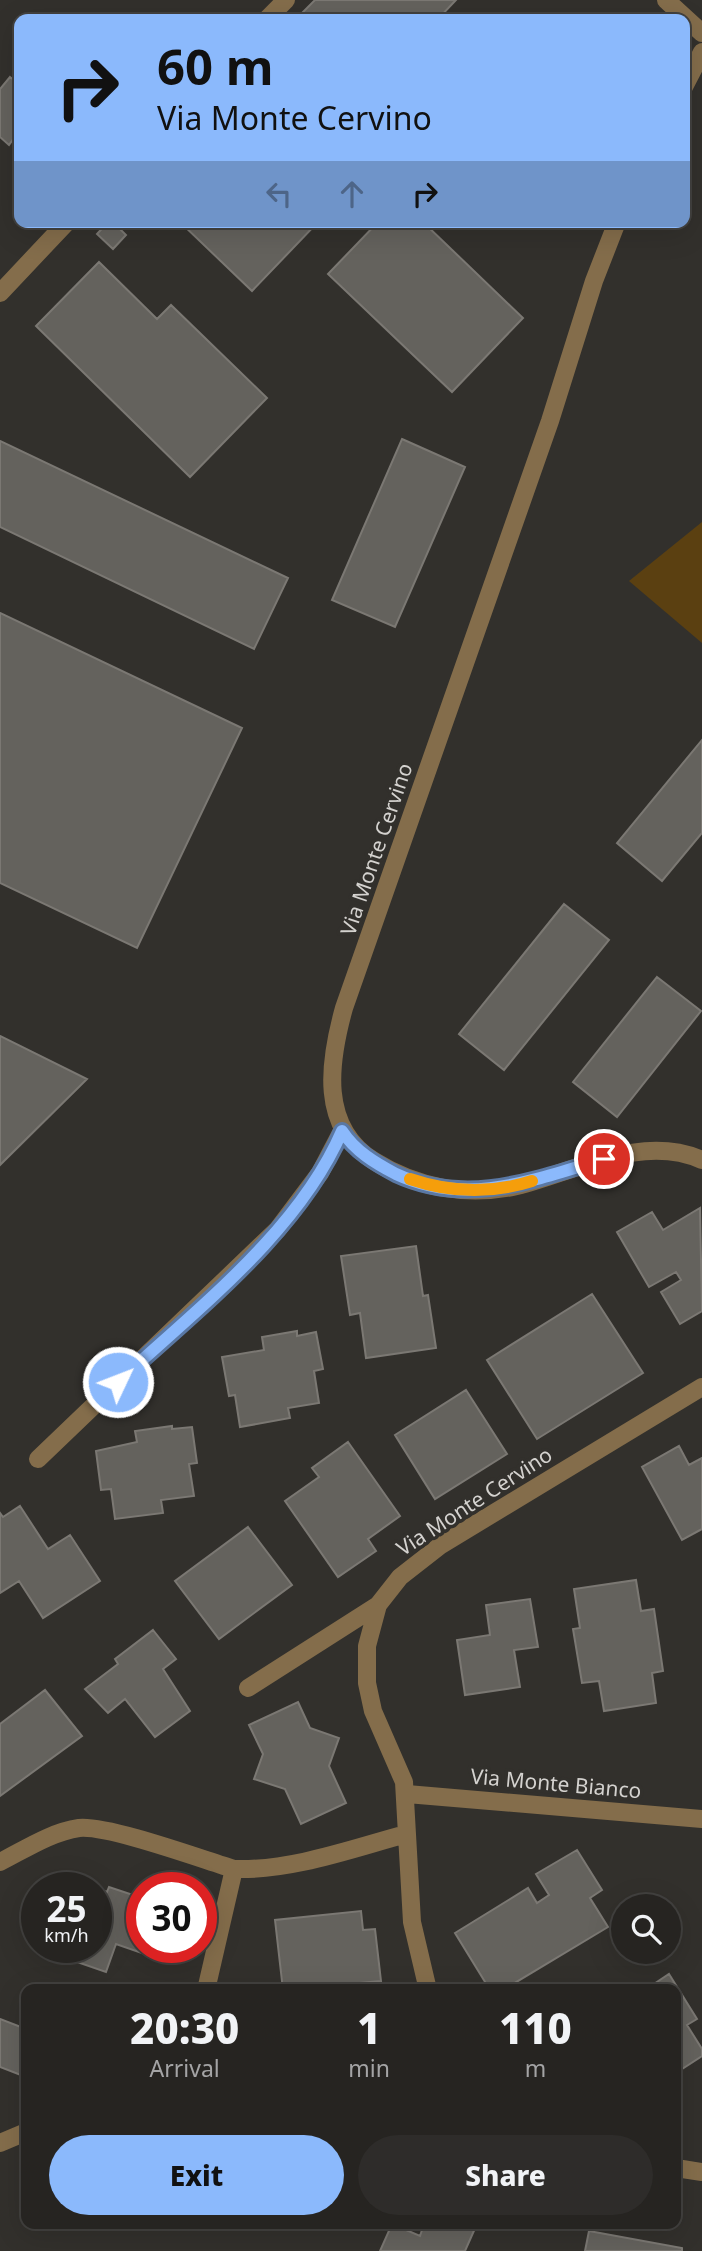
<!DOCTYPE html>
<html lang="en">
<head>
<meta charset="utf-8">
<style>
	:root { --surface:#262421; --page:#2e2c2a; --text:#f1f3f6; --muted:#a4a4a5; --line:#42413f; --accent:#8bb9fc }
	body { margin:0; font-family:"Noto Sans",sans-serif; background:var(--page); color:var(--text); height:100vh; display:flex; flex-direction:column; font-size:26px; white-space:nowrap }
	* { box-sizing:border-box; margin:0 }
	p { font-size:23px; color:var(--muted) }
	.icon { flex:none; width:38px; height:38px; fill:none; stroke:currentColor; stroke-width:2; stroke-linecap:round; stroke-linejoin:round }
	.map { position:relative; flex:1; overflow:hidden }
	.sheet { position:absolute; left:21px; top:1984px; width:660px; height:245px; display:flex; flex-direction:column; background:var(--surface); border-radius:14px; box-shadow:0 7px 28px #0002,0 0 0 2px var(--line) }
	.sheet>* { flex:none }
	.hud { position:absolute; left:14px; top:14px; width:676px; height:214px; border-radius:14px; box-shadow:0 7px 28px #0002,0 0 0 2px var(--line); background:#8bb9fc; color:#111; overflow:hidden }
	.buttons { position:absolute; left:611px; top:1894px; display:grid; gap:14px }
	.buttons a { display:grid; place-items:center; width:70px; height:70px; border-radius:50%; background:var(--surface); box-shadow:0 7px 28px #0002,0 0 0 2px var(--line); font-size:35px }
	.speed { position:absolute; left:21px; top:1872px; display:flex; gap:14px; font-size:35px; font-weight:700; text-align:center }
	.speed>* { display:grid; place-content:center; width:91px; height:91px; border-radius:50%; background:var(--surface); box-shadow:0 7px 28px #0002,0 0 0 2px var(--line); line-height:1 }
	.speed small { font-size:18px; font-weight:400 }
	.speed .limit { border:10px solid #d22; background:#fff; color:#111 }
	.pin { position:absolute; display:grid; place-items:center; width:60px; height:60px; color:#fff; margin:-30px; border:4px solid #fff; border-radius:50%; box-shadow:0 2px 7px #0007 }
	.me { position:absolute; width:77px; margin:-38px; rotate:47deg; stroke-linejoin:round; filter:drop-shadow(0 0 5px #0008) }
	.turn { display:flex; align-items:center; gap:24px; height:147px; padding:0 28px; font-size:32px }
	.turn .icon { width:91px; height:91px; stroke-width:2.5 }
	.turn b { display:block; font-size:49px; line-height:60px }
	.lanes { display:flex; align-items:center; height:66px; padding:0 28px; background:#0003; justify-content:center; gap:35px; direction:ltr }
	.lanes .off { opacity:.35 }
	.eta { display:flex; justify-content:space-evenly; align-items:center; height:119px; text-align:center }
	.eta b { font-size:42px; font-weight:800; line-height:49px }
	.button { display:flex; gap:14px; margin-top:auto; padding:14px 28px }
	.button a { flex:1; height:80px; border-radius:42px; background:var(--accent); color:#111; font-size:28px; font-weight:800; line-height:80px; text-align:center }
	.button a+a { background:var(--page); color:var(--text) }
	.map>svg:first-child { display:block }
	.green { fill:#5b4011 }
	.building { fill:#64625d; stroke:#7b7873; stroke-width:2 }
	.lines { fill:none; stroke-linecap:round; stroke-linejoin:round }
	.minor { stroke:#846d4b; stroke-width:18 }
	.route-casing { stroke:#5a78a4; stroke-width:18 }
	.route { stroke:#8bb9fc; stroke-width:12 }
	.slow { stroke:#f59e0b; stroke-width:12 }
	.labels { text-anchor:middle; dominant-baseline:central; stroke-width:7; stroke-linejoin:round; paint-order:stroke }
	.street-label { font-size:21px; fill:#d4d2cf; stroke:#32302c }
</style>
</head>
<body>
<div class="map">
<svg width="702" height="2251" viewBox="0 0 702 2251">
	<rect width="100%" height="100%" fill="#32302c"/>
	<!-- green -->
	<path class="green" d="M702,522V643L629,581Z"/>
	<!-- building -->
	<path class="building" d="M315,0H456L438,19H296Z
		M10,77L19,84V131L9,145L0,137V89Z
		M108,222H113L126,235L113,249L97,234Z
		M180,222H318L252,291Z
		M378,222H423L523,318L452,392L328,274Z
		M99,262L157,319L171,305L267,398L190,477L36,326Z
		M402,439L465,467L395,627L332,600Z
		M0,441L288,578L254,649L0,527Z
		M0,613L242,728L137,948L0,883Z
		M702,740V833L662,881L617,843Z
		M564,904L609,940L504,1070L459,1034Z
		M657,977L701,1011L617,1117L573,1082Z
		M0,1036L87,1079L0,1165Z
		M700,1208L702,1311L680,1324L661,1292L681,1280L676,1272L649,1287L617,1232L652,1212L663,1230Z
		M416,1246L423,1296L428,1295L436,1348L366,1358L360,1313L350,1315L341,1256Z
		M592,1294L643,1373L537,1439L487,1360Z
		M297,1331V1336L316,1332L323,1369L314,1371L319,1403L288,1408L290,1418L240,1427L235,1395L229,1396L222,1357L264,1350L262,1337Z
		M466,1390L507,1454L435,1499L395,1435Z
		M172,1426V1429L192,1427L197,1463L189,1464L194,1496L161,1500L163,1513L115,1519L111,1489L101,1490L96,1451L137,1442L135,1431Z
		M348,1442L400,1516L368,1539L376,1551L338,1577L285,1501L319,1477L312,1468Z
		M679,1446L689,1465L702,1458V1529L682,1540L642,1467Z
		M20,1506L48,1549L70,1535L100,1581L43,1618L19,1581L0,1593V1513L3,1517Z
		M248,1527L292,1585L219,1639L175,1581Z
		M636,1580L641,1611L654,1609L663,1671L652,1673L656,1703L604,1711L599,1681L582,1683L573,1629L580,1628L574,1589Z
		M530,1599L538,1647L514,1650L520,1687L465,1695L457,1640L490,1635L486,1605Z
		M153,1630L176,1659L163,1669L190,1711L155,1737L125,1699L108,1713L85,1689L118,1664L115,1659Z
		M45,1690L82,1736L0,1796V1724Z
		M298,1702L310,1728L339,1738L329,1766L346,1803L301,1824L285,1789L254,1779L263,1754L249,1725Z
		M577,1850L602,1890L590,1898L608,1927L503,1990H490L455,1933L528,1888L537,1903L549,1895L536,1874Z
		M71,1879L107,1892L109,1887L142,1898V1948H163L159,1959L116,1944L106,1972L45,1951L46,1948H96V1888H40Z
		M361,1911L363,1930L375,1929L381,1981L283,1990L275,1920Z
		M669,1974L697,2019L687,2025L702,2049V2056L676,2073V1990H645Z
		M0,2019L26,2029V2077L0,2067Z
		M392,2224L420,2236L424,2224H477L465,2251H380Z
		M589,2231L682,2248V2251H585Z"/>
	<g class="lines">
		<!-- minor -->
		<path class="minor" d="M666,0L702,33
			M267,19L286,0
			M684,87L702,52
			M617,222L594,281L550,421L344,1008C329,1062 319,1127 374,1161C417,1188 467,1197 517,1186C575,1172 642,1133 702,1160
			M0,293L67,222
			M38,1459L278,1229L320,1173L342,1131
			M248,1688L378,1605
			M407,1794L702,1819
			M0,1862C24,1850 51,1832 79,1828C108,1825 201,1859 234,1869C291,1871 351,1849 406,1834
			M206,1990L234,1869
			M428,1990L412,1922L404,1782L373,1711L367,1683V1646L378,1605L400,1577L441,1545L702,1387
			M0,2143L26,2132
			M676,2168L702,2172"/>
	</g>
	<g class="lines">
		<defs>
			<path id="route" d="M118,1382C197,1309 299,1231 342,1131C355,1151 375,1163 396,1174C467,1207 534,1180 604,1159"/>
		</defs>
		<!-- route casing -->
		<use href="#route" class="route-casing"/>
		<!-- route -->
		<use href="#route" class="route"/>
		<!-- slow -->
		<path class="slow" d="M410,1179C451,1193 491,1194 532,1181"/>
	</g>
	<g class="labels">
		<!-- street labels -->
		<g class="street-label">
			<text transform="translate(376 849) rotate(-71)">Via Monte Cervino</text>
			<text transform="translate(474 1501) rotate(-33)">Via Monte Cervino</text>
			<text transform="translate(556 1783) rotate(5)">Via Monte Bianco</text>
		</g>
	</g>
</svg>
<div class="buttons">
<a><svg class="icon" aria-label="search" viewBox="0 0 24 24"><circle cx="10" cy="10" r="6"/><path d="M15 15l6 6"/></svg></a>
</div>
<div class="speed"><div>25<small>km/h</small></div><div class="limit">30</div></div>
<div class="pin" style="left:604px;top:1159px;background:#d93025"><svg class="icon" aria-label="arrive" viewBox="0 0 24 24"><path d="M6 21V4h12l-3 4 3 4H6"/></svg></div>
<svg class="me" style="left:118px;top:1382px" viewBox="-20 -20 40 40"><circle r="17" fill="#8bb9fc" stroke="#fff" stroke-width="3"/><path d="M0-11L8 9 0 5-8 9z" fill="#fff"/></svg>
<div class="hud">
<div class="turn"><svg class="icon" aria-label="right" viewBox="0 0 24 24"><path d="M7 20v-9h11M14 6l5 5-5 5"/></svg><div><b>60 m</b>Via Monte Cervino</div></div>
<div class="lanes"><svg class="icon off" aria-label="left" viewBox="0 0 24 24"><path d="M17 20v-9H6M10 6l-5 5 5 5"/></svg><svg class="icon off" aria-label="ahead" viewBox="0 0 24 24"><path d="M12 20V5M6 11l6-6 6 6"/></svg><svg class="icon" aria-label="right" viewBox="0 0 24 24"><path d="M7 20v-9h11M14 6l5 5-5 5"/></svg></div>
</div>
<section class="sheet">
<div class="eta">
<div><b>20:30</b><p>Arrival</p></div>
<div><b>1</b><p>min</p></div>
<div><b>110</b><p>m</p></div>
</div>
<div class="button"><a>Exit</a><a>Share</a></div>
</section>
</div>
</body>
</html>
